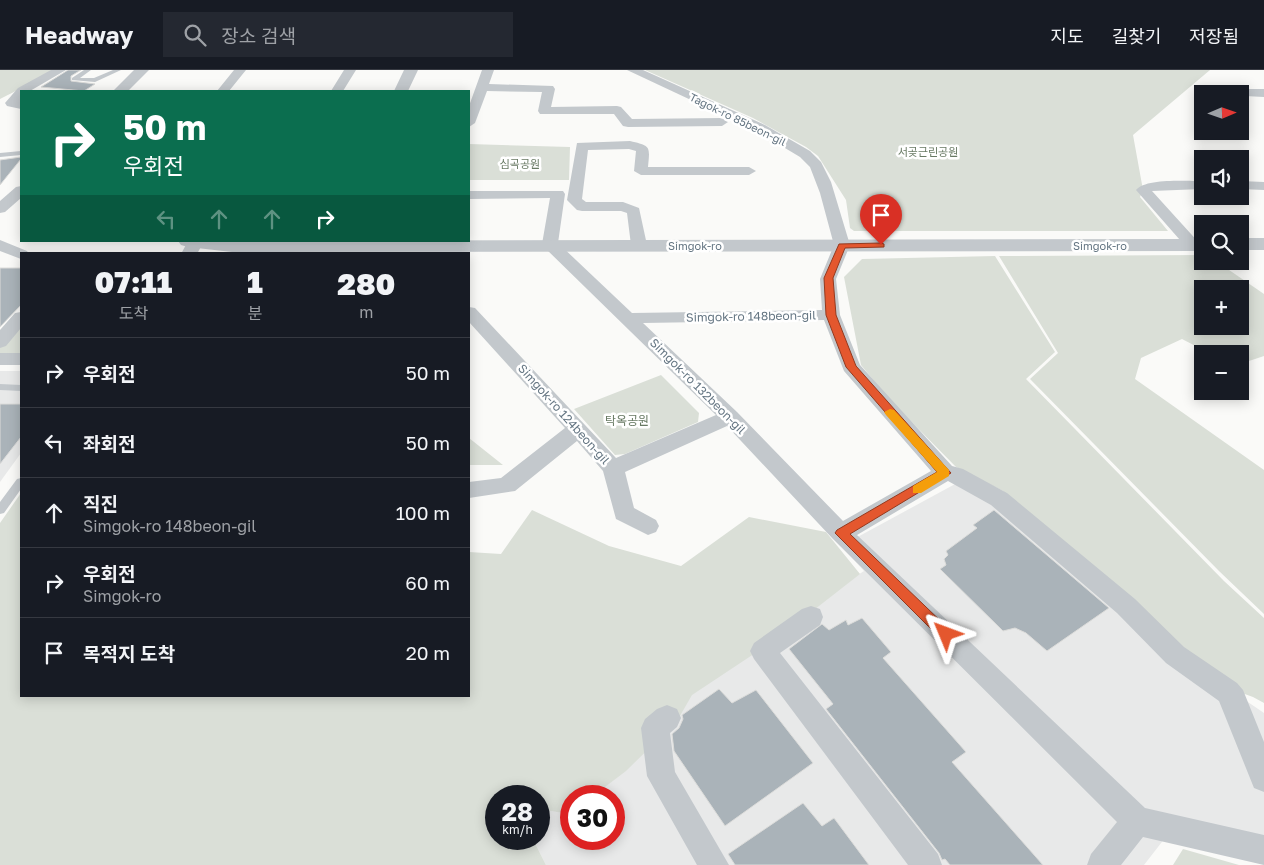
<!DOCTYPE html>
<html lang="ko">
<head>
<meta charset="utf-8">
<style>
	:root { --surface:#171b24; --page:#242831; --text:#f1f3f6; --muted:#9ea1a6; --line:#363941 }
	body { margin:0; font-family:"Golos Text","Noto Sans KR",sans-serif; background:var(--page); color:var(--text); height:100vh; display:flex; flex-direction:column; font-size:19px; white-space:nowrap }
	* { box-sizing:border-box; margin:0 }
	p { font-size:16px; color:var(--muted) }
	.icon { flex:none; width:28px; height:28px; fill:none; stroke:currentColor; stroke-width:2; stroke-linecap:round; stroke-linejoin:round }
	.map { position:relative; flex:1; overflow:hidden }
	.panel { position:absolute; left:20px; top:182px; width:450px; height:445px; display:flex; flex-direction:column; background:var(--surface); border-radius:0px; box-shadow:0 2px 12px #0003 }
	.panel>* { flex:none }
	.top-card { position:absolute; left:20px; top:20px; width:450px; height:152px; border-radius:0px; box-shadow:0 2px 12px #0003; background:#0b6e4f; color:#fff; overflow:hidden }
	.needle { width:32px; rotate:88deg }
	.controls { position:absolute; left:1194px; top:15px; display:grid; gap:10px }
	.controls a { display:grid; place-items:center; width:55px; height:55px; border-radius:0px; background:var(--surface); box-shadow:0 2px 12px #0003; font-size:25px }
	.speed { position:absolute; left:485px; top:715px; display:flex; gap:10px; font-size:25px; font-weight:700; text-align:center }
	.speed>* { display:grid; place-content:center; width:65px; height:65px; border-radius:50%; background:var(--surface); box-shadow:0 2px 12px #0003; line-height:1 }
	.speed small { font-size:12px; font-weight:400 }
	.speed .limit { border:8px solid #d22; background:#fff; color:#111 }
	.pin { position:absolute; display:grid; place-items:center; width:42px; height:42px; color:#fff; margin:-51px -21px; border-radius:50% 50% 50% 0; rotate:-45deg; box-shadow:0 0 5px #0007 }
	.pin .icon { rotate:45deg }
	.me { position:absolute; width:55px; margin:-28px; rotate:314deg; stroke-linejoin:round; filter:drop-shadow(0 0 4px #0008) }
	.turn { display:flex; align-items:center; gap:18px; height:105px; padding:0 20px; font-size:22px }
	.turn .icon { width:65px; height:65px; stroke-width:2.5 }
	.turn b { display:block; font-size:35px; line-height:42px }
	.lanes { display:flex; align-items:center; height:48px; padding:0 20px; background:#0003; justify-content:center; gap:25px; direction:ltr }
	.lanes .off { opacity:.35 }
	.eta { display:flex; justify-content:space-evenly; align-items:center; height:85px; text-align:center }
	.eta b { font-size:30px; font-weight:800; line-height:35px }
	ul { padding:0; list-style:none }
	li { display:flex; align-items:center; gap:15px; height:70px; padding:0 20px; border-top:1px solid var(--line) }
	li div { flex:1 }
	li b { display:block; font-size:19px }
	li em { font-style:normal }
	header { display:flex; align-items:center; gap:30px; box-sizing:border-box; height:70px; padding:0 25px; background:var(--surface); border-bottom:1px solid var(--line) }
	header strong { font-size:24px }
	nav { display:flex; gap:28px; margin-inline-start:auto; font-size:18px }
	.search { width:350px; height:45px; background:var(--page); display:flex; align-items:center; gap:12px; box-sizing:border-box; padding:0 18px; border-radius:0px; color:var(--muted); font-size:19px }
	.map>svg:first-child { display:block }
	.built { fill:#e8e9e9; fill-rule:evenodd }
	.green { fill:#dadfd7; fill-rule:evenodd }
	.building { fill:#aab3b9; stroke:#dcdcda }
	.lines { fill:none; stroke-linecap:round; stroke-linejoin:round }
	.service { fill:#c3c8cc; fill-rule:evenodd }
	.minor { fill:#c3c8cc; fill-rule:evenodd }
	.tertiary { fill:#c3c8cc; fill-rule:evenodd }
	.route { fill:#e4572e; stroke:#94391e }
	.slow { fill:#f59e0b }
	.labels { text-anchor:middle; dominant-baseline:central; stroke-width:5; stroke-linejoin:round; paint-order:stroke }
	.far-street-label { font-size:11px; fill:#657683; stroke:#fff }
	.far-park-label { font-size:11px; fill:#687a64; stroke:#fff }
	.street-label { font-size:12px; fill:#657683; stroke:#fff }
	.park-label { font-size:12px; fill:#687a64; stroke:#fff }
</style>
</head>
<body>
<header>
<strong>Headway</strong>
<div class="search"><svg class="icon" aria-label="search" viewBox="0 0 24 24"><circle cx="10" cy="10" r="6"/><path d="M15 15l6 6"/></svg>장소 검색</div>
<nav><a>지도</a><a>길찾기</a><a>저장됨</a></nav>
</header>
<div class="map">
<svg width="1264" height="795" viewBox="0 0 1264 795">
	<rect width="100%" height="100%" fill="#fafaf8"/>
	<!-- built -->
	<path class="built" d="M0,301H21V383L0,412Z
		M973,407L1176,583L1264,643V794L1165,768L1144,795H546L533,769H539V726H530L716,597L864,501L841,476L957,413ZM571,726H614V769H571Z"/>
	<!-- green -->
	<path class="green" d="M0,0H57L0,29Z
		M645,0H1210L1133,65L1143,120L1140,127L1168,161H854L850,158L846,130L818,86L806,77L753,48Z
		M469,74L570,77L569,110H469Z
		M1202,185V191H1216L1264,224V286L1240,294V284H1211L1182,269L1141,288L1135,309L1264,400V544L1219,501L1030,309L1058,283L999,186ZM1202,219H1240V256H1202Z
		M995,186L1055,282L1026,309L1224,511L1264,548V633L1253,627L1228,618L1003,421L956,397L889,329L861,295L844,207L862,189Z
		M21,253V284H0V277Z
		M661,305L699,343L698,352L625,384L615,385L574,339Z
		M469,368L503,395H469Z
		M21,423V626H469V482L501,484L532,440L609,476L681,496L749,447L826,462L860,504L778,568L692,625L677,651L626,701L593,726H571L570,744L539,739V726H496V769H533L546,795H0V453Z
		M1183,779L1239,795H1173Z"/>
	<!-- building -->
	<path class="building" d="M68,0H81L71,6V11L95,14L84,21L41,17Z
		M21,87V89L0,115V90Z
		M0,198H21V235L0,257Z
		M0,334H21V367L0,394Z
		M994,440L1109,538L1047,581L1026,563L1015,558L1003,561L940,499L946,495L944,489L948,485L946,481L977,458L973,455Z
		M862,548L891,582L883,588L966,682L952,692L1043,795H950L945,789L942,790L939,783L826,639L833,634L789,579L822,554L829,560L846,550L848,555Z
		M719,619L732,633L756,620L813,693L725,756L674,681L672,664L679,658L683,649L682,645Z
		M803,733L822,756L834,748L869,795H735L728,784Z"/>
	<g class="lines">
		<!-- service -->
		<path class="service" d="M84,0H91L80,8H94L113,0H121L95,12L72,10V8Z
			M21,81V85L0,87V83Z
			M0,314L21,315V321L0,320Z
			M21,408V419L4,443L0,444V432L17,409Z"/>
		<!-- minor -->
		<path class="minor" d="M51,0H66L30,21H21V39L7,36L5,33L18,18Z
			M234,0H246L229,21H217Z
			M344,0H356L343,21H331Z
			M482,0H494L489,14L553,16L555,19L551,37L617,36L621,37L632,49L722,48L728,52L722,56L628,57L623,56L614,44H540L538,41L542,22L487,21L475,53L469,57V36Z
			M627,0H643L765,55L810,81L821,92L831,112L850,175L836,209L840,245L860,295L952,396L963,399L1007,423L1135,529L1184,577L1237,613L1243,620L1264,672V722L1254,718L1219,631L1166,593L1117,543L991,435L948,411L857,465L1145,738L1264,765V795L1143,767L1121,795H1087L1091,784L1117,752L833,469L727,356L625,402L634,438L656,450L659,456L656,462L648,465L616,449L603,401L577,371L515,421L469,428V412L501,408L565,358L469,252V237L475,238L616,388L716,345L544,177L542,174L550,128L469,129V121H563L565,124L558,173L632,243L822,240L820,209L834,175L820,123L810,97L800,87L755,60ZM824,250L844,301L931,401L843,451L737,342L643,253Z
			M1212,19H1264V27L1206,24L1208,20Z
			M630,71C651,76 650,76 648,97H749L756,101L749,105H641L634,101L636,81L629,79L588,80L582,129L586,132H623L639,138L647,175L639,180L631,175L627,143L621,141H582L577,140L567,130L577,73Z
			M1202,111V119L1152,121L1201,175L1193,180L1187,178L1136,120C1145,108 1187,111 1202,111Z
			M1240,111L1264,112V120L1240,119Z
			M21,116V128L5,142L0,143V131L16,117Z
			M0,170L27,181L29,184H21V189L0,181Z
			M188,171H204L197,184H181Z
			M21,242V258L6,276L0,278V260L15,243Z
			M0,283H21V295H0Z
			M811,536L820,539L823,547L820,555L780,583L938,784L942,795H908L754,589L750,581L754,573L802,539Z
			M667,635L677,639L681,648L677,657L670,663L675,702L729,795H697L647,706L641,658L645,649L657,639Z"/>
		<!-- tertiary -->
		<path class="tertiary" d="M134,0H149L128,21H113Z
			M404,0H418L408,21H394Z
			M1240,168H1264V180H1240Z
			M1202,169V181L232,182L188,177L181,175L178,171Z"/>
	</g>
	<!-- route -->
	<path class="route" d="M881,173L884,174V177L845,178L833,208L836,245L856,296L951,403L850,464L950,560L952,564L950,569H941L835,463L837,460L937,402L846,297L826,245L824,208L839,174Z"/>
	<!-- slow -->
	<path class="slow" d="M890,339L894,340L949,400V406L921,423H913V416L937,402L886,345L884,342Z"/>
	<g class="labels">
		<!-- far-street labels -->
		<g class="far-street-label">
			<text transform="translate(738 49) rotate(26)">Tagok-ro 85beon-gil</text>
			<text x="695" y="175">Simgok-ro</text>
			<text x="1100" y="175">Simgok-ro</text>
		</g>
		<!-- far-park labels -->
		<g class="far-park-label">
			<text x="928" y="81">서곶근린공원</text>
			<text x="520" y="93">심곡공원</text>
		</g>
		<!-- street labels -->
		<g class="street-label">
			<text transform="translate(751 246) rotate(-1)">Simgok-ro 148beon-gil</text>
			<text transform="translate(698 316) rotate(45)">Simgok-ro 132beon-gil</text>
			<text transform="translate(564 344) rotate(48)">Simgok-ro 124beon-gil</text>
		</g>
		<!-- park labels -->
		<g class="park-label">
			<text x="627" y="350">탁옥공원</text>
		</g>
	</g>
</svg>
<div class="controls">
<a><svg class="needle" viewBox="-14 -14 28 28"><path d="M0-13l5 13h-10z" fill="#e53935"/><path d="M0 13l5-13h-10z" fill="#9ea1a6"/></svg></a>
<a><svg class="icon" aria-label="sound" viewBox="0 0 24 24"><path d="M4 9h4l5-4v14l-5-4H4zM17 9q2 3 0 6"/></svg></a>
<a><svg class="icon" aria-label="search" viewBox="0 0 24 24"><circle cx="10" cy="10" r="6"/><path d="M15 15l6 6"/></svg></a>
<a>+</a>
<a>−</a>
</div>
<div class="speed"><div>28<small>km/h</small></div><div class="limit">30</div></div>
<div class="pin" style="left:881px;top:175px;background:#d93025"><svg class="icon" aria-label="arrive" viewBox="0 0 24 24"><path d="M6 21V4h12l-3 4 3 4H6"/></svg></div>
<svg class="me" style="left:946px;top:564px" viewBox="-20 -20 40 40"><path d="M0-17L14 15 0 8-14 15z" fill="#e4572e" stroke="#fff" stroke-width="4"/></svg>
<div class="top-card">
<div class="turn"><svg class="icon" aria-label="right" viewBox="0 0 24 24"><path d="M7 20v-9h11M14 6l5 5-5 5"/></svg><div><b>50 m</b>우회전</div></div>
<div class="lanes"><svg class="icon off" aria-label="left" viewBox="0 0 24 24"><path d="M17 20v-9H6M10 6l-5 5 5 5"/></svg><svg class="icon off" aria-label="ahead" viewBox="0 0 24 24"><path d="M12 20V5M6 11l6-6 6 6"/></svg><svg class="icon off" aria-label="ahead" viewBox="0 0 24 24"><path d="M12 20V5M6 11l6-6 6 6"/></svg><svg class="icon" aria-label="right" viewBox="0 0 24 24"><path d="M7 20v-9h11M14 6l5 5-5 5"/></svg></div>
</div>
<section class="panel">
<div class="eta">
<div><b>07:11</b><p>도착</p></div>
<div><b>1</b><p>분</p></div>
<div><b>280</b><p>m</p></div>
</div>
<ul>
<li><svg class="icon" aria-label="right" viewBox="0 0 24 24"><path d="M7 20v-9h11M14 6l5 5-5 5"/></svg><div><b>우회전</b></div><em>50 m</em></li>
<li><svg class="icon" aria-label="left" viewBox="0 0 24 24"><path d="M17 20v-9H6M10 6l-5 5 5 5"/></svg><div><b>좌회전</b></div><em>50 m</em></li>
<li><svg class="icon" aria-label="ahead" viewBox="0 0 24 24"><path d="M12 20V5M6 11l6-6 6 6"/></svg><div><b>직진</b><p>Simgok-ro 148beon-gil</p></div><em>100 m</em></li>
<li><svg class="icon" aria-label="right" viewBox="0 0 24 24"><path d="M7 20v-9h11M14 6l5 5-5 5"/></svg><div><b>우회전</b><p>Simgok-ro</p></div><em>60 m</em></li>
<li><svg class="icon" aria-label="arrive" viewBox="0 0 24 24"><path d="M6 21V4h12l-3 4 3 4H6"/></svg><div><b>목적지 도착</b></div><em>20 m</em></li>
</ul>
</section>
</div>
</body>
</html>
